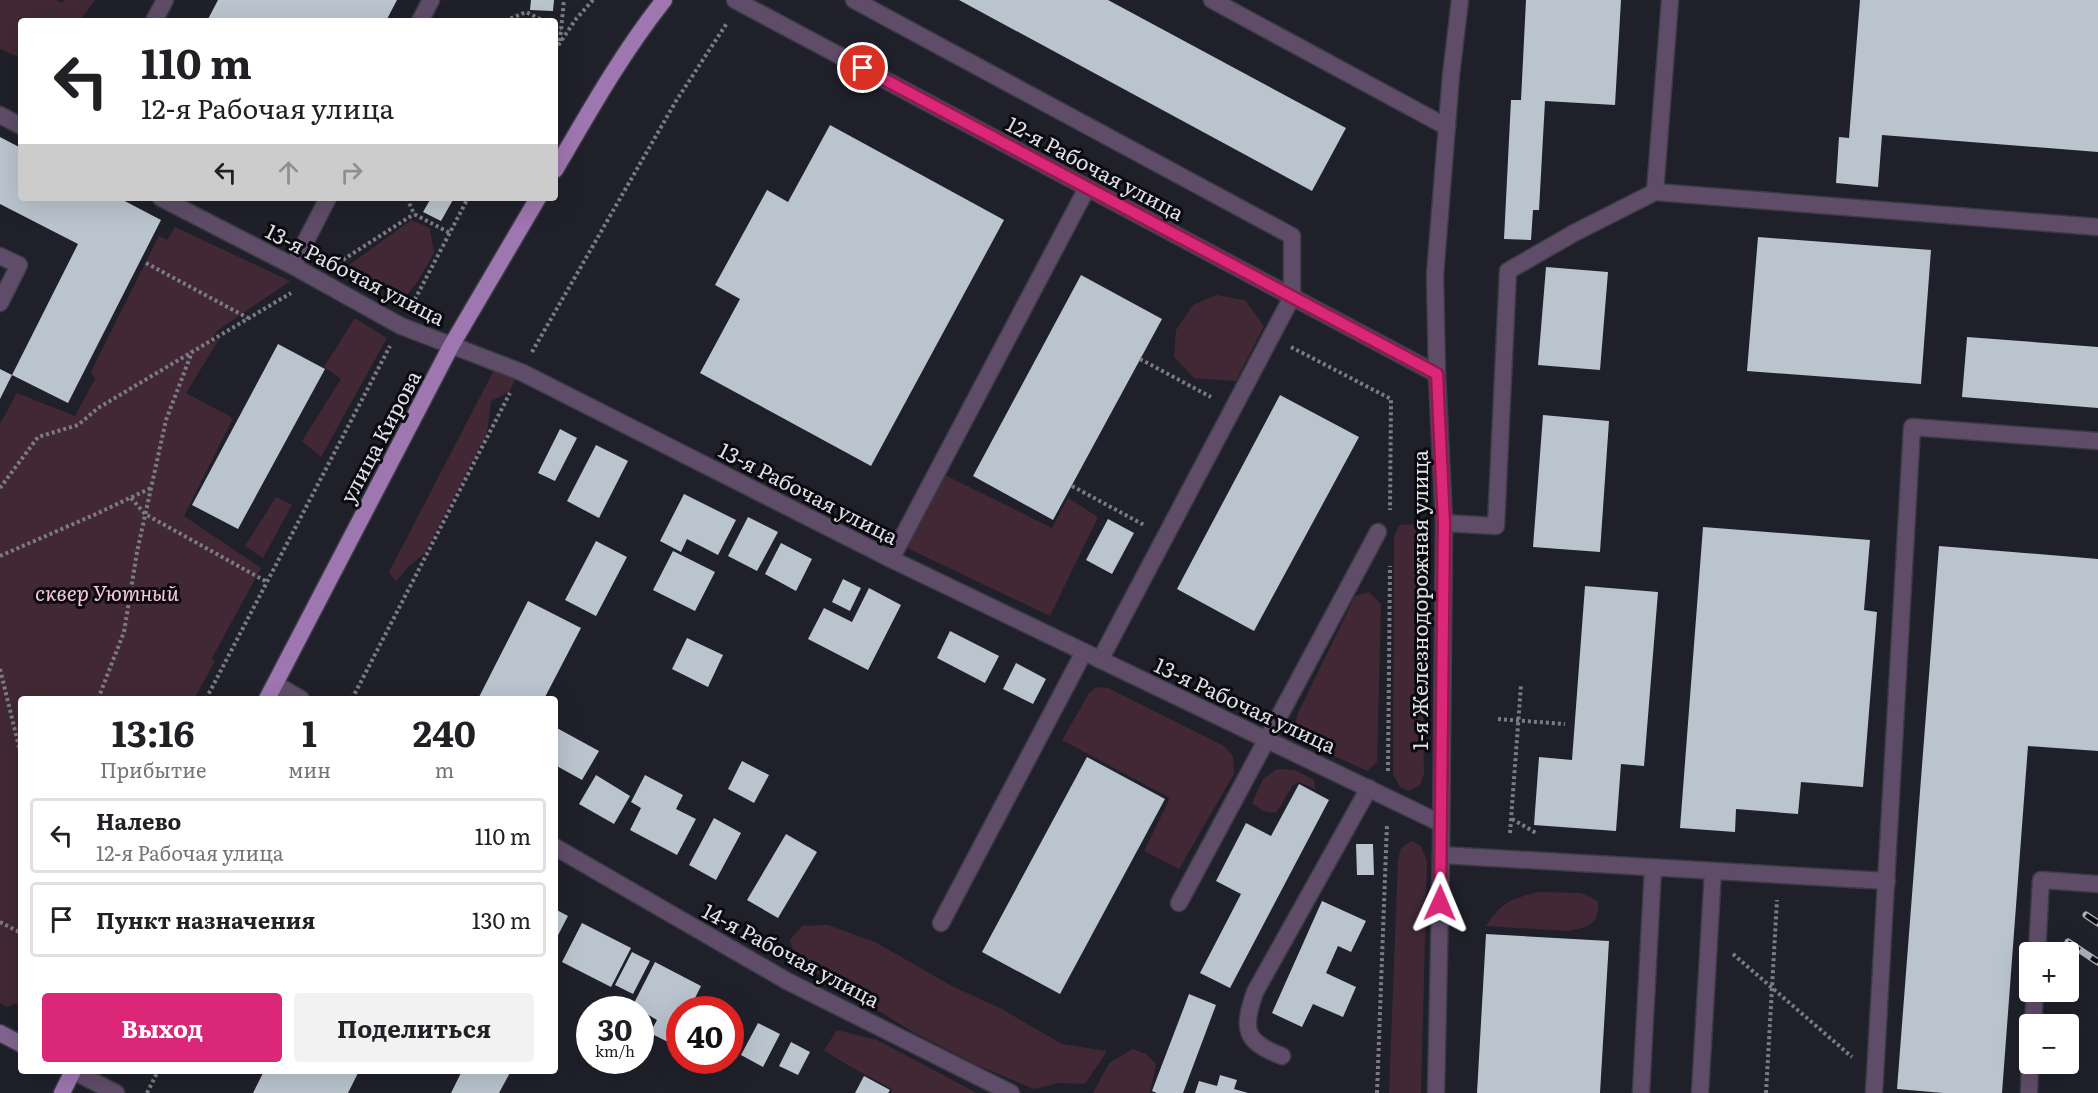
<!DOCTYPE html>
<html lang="ru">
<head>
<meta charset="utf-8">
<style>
	:root { --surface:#fff; --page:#f2f2f2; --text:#202124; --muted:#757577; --line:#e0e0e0; --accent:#db2777 }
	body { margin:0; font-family:Literata,serif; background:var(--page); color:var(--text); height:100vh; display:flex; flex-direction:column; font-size:22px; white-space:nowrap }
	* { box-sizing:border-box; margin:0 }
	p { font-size:20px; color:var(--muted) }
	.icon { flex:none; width:33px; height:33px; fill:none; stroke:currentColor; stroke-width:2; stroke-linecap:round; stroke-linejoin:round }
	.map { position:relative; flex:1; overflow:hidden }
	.panel { position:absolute; left:18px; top:696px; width:540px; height:378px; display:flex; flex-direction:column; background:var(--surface); border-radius:6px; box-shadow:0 6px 24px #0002 }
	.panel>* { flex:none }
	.banner { position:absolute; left:18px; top:18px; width:540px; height:183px; border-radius:6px; box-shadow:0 6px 24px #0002; background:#fff; color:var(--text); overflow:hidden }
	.tools { position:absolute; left:2019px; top:942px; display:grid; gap:12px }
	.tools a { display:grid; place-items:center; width:60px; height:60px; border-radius:6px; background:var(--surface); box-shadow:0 6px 24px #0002; font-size:30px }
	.speed { position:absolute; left:576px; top:996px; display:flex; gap:12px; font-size:30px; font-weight:700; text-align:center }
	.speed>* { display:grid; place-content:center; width:78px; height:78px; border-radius:50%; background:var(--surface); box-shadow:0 6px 24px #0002; line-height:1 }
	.speed small { font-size:15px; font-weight:400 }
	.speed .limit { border:9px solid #d22; background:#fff; color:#111 }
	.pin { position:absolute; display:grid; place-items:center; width:51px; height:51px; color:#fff; margin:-26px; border:3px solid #fff; border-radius:50%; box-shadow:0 2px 6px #0007 }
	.me { position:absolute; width:66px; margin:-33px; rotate:1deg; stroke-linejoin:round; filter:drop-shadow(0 0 4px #0008) }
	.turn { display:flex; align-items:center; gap:21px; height:126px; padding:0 24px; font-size:27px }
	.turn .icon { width:78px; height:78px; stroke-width:2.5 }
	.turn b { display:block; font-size:42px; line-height:51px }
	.lanes { display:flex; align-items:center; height:57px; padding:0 24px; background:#0003; justify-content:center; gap:30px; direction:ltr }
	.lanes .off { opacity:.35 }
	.eta { display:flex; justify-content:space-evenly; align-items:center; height:102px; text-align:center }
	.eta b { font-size:36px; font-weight:700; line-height:42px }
	.action { display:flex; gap:12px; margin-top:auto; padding:12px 24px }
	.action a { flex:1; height:69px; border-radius:6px; background:var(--accent); color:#fff; font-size:24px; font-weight:700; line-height:69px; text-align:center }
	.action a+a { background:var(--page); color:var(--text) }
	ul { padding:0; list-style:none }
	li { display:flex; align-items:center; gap:18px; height:75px; margin:0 12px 9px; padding:0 12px; border:3px solid var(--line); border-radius:6px }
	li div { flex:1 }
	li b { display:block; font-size:22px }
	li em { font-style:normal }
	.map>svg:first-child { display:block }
	.green { fill:#412834 }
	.building { fill:#b9c4ce }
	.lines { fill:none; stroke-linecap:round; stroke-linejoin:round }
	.service-casing { stroke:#3a3b44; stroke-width:19 }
	.minor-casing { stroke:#3a3b44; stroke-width:19 }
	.tertiary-casing { stroke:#3a3b44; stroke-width:19 }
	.secondary-casing { stroke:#3a3b44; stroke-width:19 }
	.primary-casing { stroke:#3a3b44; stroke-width:19 }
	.path { stroke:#7a7b84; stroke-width:4; stroke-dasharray:3 3; stroke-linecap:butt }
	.service { stroke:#5f4c69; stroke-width:16 }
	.minor { stroke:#5f4c69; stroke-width:16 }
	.tertiary { stroke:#5f4c69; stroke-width:16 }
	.secondary { stroke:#836491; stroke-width:16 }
	.primary { stroke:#9e76b0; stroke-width:16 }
	.rail-casing { stroke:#aeafb7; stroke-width:7 }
	.rail { stroke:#0a0a0f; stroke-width:4.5; stroke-dasharray:14; stroke-linecap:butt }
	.route-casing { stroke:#8e194d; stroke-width:15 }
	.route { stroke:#db2777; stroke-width:10 }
	.labels { text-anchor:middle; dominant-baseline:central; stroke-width:6; stroke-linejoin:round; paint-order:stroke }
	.street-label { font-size:21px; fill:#dfe0e7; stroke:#0a0a0f }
	.park-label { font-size:21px; font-style:italic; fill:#f9c5dd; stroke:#0a0a0f }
</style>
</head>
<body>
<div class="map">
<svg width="2098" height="1093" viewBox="0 0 2098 1093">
	<rect width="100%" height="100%" fill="#1f202a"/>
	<!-- green -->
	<path class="green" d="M0,0H56L62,3L64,0H95L80,21H21V58L0,49Z
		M411,220L430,228L434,253L418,281L404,299L345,268Z
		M175,227L290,281L217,331L209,345L220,338L186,393L233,418L184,516L261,568L212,658L215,661L194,699H21V1006L16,1003L7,1007L0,1003V424L17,393L75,416L95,379L91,372L159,236L167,240Z
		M1216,295L1245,300L1264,326L1236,381L1194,378L1174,357L1176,330L1193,305Z
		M355,318L387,338L321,457L302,441L341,379L324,367Z
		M499,368L511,372L515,381L509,392L491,401L487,433L424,554L409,566L396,581L389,572L493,372Z
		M945,475L1052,528L1068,498L1098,517L1050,616L907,548Z
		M276,497L292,505L263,558L245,546Z
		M1415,524L1420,534L1424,774L1420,785L1409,791L1400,787L1393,774L1394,537L1399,525Z
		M1369,592L1381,604L1377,762L1367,771L1300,740L1294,727L1299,711L1355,596Z
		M1096,687L1108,688L1224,746L1233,756L1234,774L1179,869L1144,851L1170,798L1062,740L1089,693Z
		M1277,769L1295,770L1314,780L1315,789L1299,782L1293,785L1276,813L1263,811L1252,803L1263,779Z
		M1411,841L1421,846L1427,861L1421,1093H1389L1398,860L1401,848Z
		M1539,892L1581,893L1598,901C1600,924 1590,927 1569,931L1486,926C1501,902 1512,898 1539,892Z
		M828,925L875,942L952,986L1002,1009L1062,1044L1107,1051L1085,1084L1059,1083L1034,1089L977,1065L913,1032L824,977L796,962L790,940L802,926Z
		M837,1030L877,1040L977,1093H891L892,1089C869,1076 845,1065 824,1050Z
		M1133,1049L1146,1054L1156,1064L1150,1093H1093L1109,1063Z"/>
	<!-- building -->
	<path class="building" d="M218,0H397L386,21H207Z
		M531,0H554L553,11L530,10Z
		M959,0H1108L1346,128L1312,191Z
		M1526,0H1621L1615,105L1545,101L1539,210H1533L1531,240L1504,239L1511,100H1521Z
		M1860,0H2098V152L1882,135L1878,187L1836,183L1839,137L1849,138Z
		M830,125L1004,220L871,466L700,373L740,299L715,285L767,190L788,202Z
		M0,137L21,148V198H119L161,220L68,403L12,375L78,244L0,204Z
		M431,198H454L441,221L423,212Z
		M1758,237L1931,250L1921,384L1747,371Z
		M1546,267L1608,272L1600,370L1538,365Z
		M1081,275L1162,319L1053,520L973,476Z
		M1967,337L2098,347V408L1962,397Z
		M278,344L325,369L238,529L192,505Z
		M0,369L12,375L0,399Z
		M1280,395L1359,437L1254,631L1177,589Z
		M1543,415L1609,421L1600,552L1533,547Z
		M560,429L577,438L555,481L538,473Z
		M596,445L628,461L599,518L567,501Z
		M684,494L736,520L718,555L687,539L681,552L660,541Z
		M748,517L778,532L757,571L728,556Z
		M1108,519L1134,533L1112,574L1086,560Z
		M1703,527L1870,540L1864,610L1877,612L1863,787L1801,782L1798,814L1736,809L1735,832L1680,828Z
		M596,541L627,557L596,616L565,600Z
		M781,543L812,559L796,591L765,574Z
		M1939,546L2098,559V751L2028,746L2002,1093H1943L1897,1089Z
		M673,551L715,572L695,611L653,590Z
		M843,579L861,588L850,611L832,602Z
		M1585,586L1658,592L1644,766L1621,764L1616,831L1534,825L1539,757L1572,760Z
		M869,588L901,605L868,670L808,639L824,608L852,622Z
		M528,601L581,628L544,699H478Z
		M950,631L999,656L985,683L937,658Z
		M687,638L723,655L708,687L672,669Z
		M1016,663L1046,679L1033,704L1003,689Z
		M555,727L599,751L582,780L555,765Z
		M1087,757L1165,799L1060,994L982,952Z
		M742,761L769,775L754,803L728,789Z
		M596,775L630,796L614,824L579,804Z
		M645,775L683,795L676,809L696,819L677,855L630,830L641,808L631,802Z
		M1299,784L1329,800L1230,988L1200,973L1241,894L1216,881L1246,823L1271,836Z
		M714,818L741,833L716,880L689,865Z
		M786,834L817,852L778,918L747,900Z
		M1356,844H1373L1374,875H1357Z
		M1322,901L1366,921L1351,952L1338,946L1326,973L1356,987L1343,1017L1313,1004L1302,1027L1272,1013Z
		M555,909L568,916L555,941Z
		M582,923L631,948L611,987L562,962Z
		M1486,934L1609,941L1600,1093H1477Z
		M632,952L650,961L633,994L615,985Z
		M655,962L701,986L689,1010H680V1048L650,1033L657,1020L640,1010L632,1007Z
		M1189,994L1216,1005L1183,1093H1157L1152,1091Z
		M758,1023L780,1034L763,1067L741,1055Z
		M791,1042L810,1052L798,1075L779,1066Z
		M264,1071H359L348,1093H253Z
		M462,1071H511L499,1093H451Z
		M1220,1075L1237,1080L1234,1089L1248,1093H1195L1199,1081L1217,1086Z
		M864,1076L890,1090L888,1093H855Z"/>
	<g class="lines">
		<defs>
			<path id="service" d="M854,0L1292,236V297L1100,660
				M1212,0L1447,127
				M154,21L165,0
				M420,21L431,0
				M1655,192L1670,0
				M0,256L19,265L0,303
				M293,266L328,198
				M1444,523L1496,526L1508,271L1574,233L1655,192L2098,227
				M891,559L1087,188
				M1441,855L1887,881
				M1179,903L1378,532
				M941,923L1084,652
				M2037,952L2041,880L2098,884
				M2033,1024L2035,992
				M1282,1056C1244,1042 1242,1029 1255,992L1369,788
				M1641,1093L1653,868
				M1700,1093L1713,871
				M1874,1093L1912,427L2098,441
				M2029,1093L2030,1064"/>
			<path id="minor" d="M735,0L1437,374
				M0,115L21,126
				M161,198L293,266L401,326L521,372L891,559L1440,823
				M275,684L301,699
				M555,847L787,981L1011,1093"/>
			<path id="tertiary" d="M73,1071L116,1093
				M1436,1093L1441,855L1444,523L1437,374L1435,275L1451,75L1460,0"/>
			<path id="secondary" d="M0,1033L21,1044"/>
			<path id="primary" d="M555,170C589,112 622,53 664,0
				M267,699L451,346L538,198
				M62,1093L73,1071"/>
		</defs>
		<!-- service casing -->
		<use href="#service" class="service-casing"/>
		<!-- minor casing -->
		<use href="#minor" class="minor-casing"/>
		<!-- tertiary casing -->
		<use href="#tertiary" class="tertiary-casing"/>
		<!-- secondary casing -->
		<use href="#secondary" class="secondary-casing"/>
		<!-- primary casing -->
		<use href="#primary" class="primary-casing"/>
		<!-- path -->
		<path class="path" d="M505,21L526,12L544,21
			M555,27L561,30
			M560,41L564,0
			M555,50L576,19L593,0
			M407,198L414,214L450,233
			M146,263L248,318
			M338,263L414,214
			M412,305L468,198
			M1291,347L1391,399L1390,510
			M532,352L676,101L727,23
			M1140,359L1211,397
			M1072,486L1144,525
			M0,488L38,437L78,425L98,408L291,293
			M131,498L145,514L267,582
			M0,556L96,514L151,488
			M0,669L21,755
			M98,699L124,632L137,552L166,420L192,352
			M206,699L390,346
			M352,699L510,393
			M1498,719L1565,724
			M1388,771L1390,566
			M1512,819L1536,833
			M1510,833L1521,685
			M0,922L21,933
			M1733,954L1852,1057
			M147,1093L158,1071
			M1377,1093L1387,824
			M1766,1093L1777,900"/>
		<!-- service -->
		<use href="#service" class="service"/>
		<!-- minor -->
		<use href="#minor" class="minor"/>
		<!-- tertiary -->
		<use href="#tertiary" class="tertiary"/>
		<!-- secondary -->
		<use href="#secondary" class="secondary"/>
		<!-- primary -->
		<use href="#primary" class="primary"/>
		<defs>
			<path id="rail" d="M2086,915L2098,923
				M2068,942L2098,962"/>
		</defs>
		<!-- rail casing -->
		<use href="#rail" class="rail-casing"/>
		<!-- rail -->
		<use href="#rail" class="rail"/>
	</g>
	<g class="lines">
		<defs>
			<path id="route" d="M863,68L1437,374L1444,523L1440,903"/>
		</defs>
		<!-- route casing -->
		<use href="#route" class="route-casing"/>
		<!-- route -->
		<use href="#route" class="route"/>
	</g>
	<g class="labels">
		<!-- street labels -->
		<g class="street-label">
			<text transform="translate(1096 167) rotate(28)">12-я Рабочая улица</text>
			<text transform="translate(356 273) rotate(27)">13-я Рабочая улица</text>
			<text transform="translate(379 436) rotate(-62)">улица Кирова</text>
			<text transform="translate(809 492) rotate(27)">13-я Рабочая улица</text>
			<text transform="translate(1418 600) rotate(-90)">1-я Железнодорожная улица</text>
			<text transform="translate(1246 704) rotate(25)">13-я Рабочая улица</text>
			<text transform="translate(792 954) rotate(28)">14-я Рабочая улица</text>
		</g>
		<!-- park labels -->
		<g class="park-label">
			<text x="107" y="591">сквер Уютный</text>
		</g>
	</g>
</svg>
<div class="tools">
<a>+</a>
<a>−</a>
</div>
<div class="speed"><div>30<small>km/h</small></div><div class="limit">40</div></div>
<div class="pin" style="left:863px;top:68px;background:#d93025"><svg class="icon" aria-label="arrive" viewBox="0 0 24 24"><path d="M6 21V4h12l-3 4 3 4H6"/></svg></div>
<svg class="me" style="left:1440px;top:903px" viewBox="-20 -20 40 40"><path d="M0-17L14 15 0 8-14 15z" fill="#db2777" stroke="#fff" stroke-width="4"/></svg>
<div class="banner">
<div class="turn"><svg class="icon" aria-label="left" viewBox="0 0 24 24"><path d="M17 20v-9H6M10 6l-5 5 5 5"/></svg><div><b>110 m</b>12-я Рабочая улица</div></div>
<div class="lanes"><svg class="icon" aria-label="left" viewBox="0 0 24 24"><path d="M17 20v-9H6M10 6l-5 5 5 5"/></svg><svg class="icon off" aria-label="ahead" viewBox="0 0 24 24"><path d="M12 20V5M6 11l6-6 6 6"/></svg><svg class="icon off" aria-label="right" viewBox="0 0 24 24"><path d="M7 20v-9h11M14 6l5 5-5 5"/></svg></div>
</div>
<section class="panel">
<div class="eta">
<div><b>13:16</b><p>Прибытие</p></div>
<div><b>1</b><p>мин</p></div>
<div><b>240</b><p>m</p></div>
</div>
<ul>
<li><svg class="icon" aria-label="left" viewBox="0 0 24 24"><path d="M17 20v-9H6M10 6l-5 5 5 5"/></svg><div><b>Налево</b><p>12-я Рабочая улица</p></div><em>110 m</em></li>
<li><svg class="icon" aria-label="arrive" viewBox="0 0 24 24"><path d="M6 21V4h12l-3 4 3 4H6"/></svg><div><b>Пункт назначения</b></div><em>130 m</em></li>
</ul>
<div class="action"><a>Выход</a><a>Поделиться</a></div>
</section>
</div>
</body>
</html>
